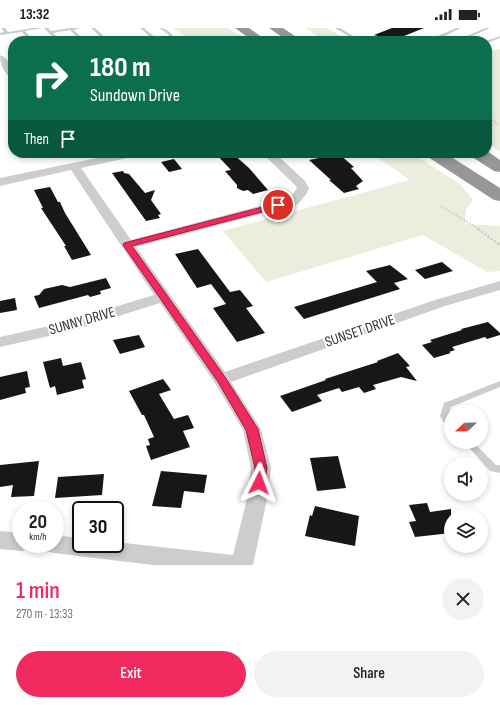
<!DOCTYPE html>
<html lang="en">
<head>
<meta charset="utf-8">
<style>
	:root { --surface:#fff; --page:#f2f2f2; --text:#222; --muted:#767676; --accent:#f02a5f }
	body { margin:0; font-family:"Sofia Sans Condensed",sans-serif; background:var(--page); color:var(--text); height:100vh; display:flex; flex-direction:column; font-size:15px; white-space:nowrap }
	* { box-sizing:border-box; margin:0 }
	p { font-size:13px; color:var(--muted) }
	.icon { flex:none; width:22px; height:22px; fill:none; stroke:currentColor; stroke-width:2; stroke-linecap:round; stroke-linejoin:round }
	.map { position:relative; height:537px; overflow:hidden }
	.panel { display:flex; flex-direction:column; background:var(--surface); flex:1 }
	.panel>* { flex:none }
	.banner { position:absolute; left:8px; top:8px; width:484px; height:122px; border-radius:16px; box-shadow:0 2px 6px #0003; background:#0b6e4f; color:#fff; overflow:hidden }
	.needle { width:26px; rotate:248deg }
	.buttons { position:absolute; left:444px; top:377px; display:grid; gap:8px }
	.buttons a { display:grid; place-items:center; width:44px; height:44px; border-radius:50%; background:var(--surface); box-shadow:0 2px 6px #0003; font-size:20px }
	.speed { position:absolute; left:12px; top:473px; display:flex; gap:8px; font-size:20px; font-weight:700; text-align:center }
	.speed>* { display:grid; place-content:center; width:52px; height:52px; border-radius:50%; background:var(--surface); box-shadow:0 2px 6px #0003; line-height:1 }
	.speed small { font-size:10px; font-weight:400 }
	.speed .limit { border:2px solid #111; border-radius:6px; background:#fff; color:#111 }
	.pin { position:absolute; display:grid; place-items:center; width:34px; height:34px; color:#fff; margin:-17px; border:2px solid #fff; border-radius:50%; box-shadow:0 1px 4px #0007 }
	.me { position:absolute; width:44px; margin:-22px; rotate:3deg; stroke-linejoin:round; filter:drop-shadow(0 0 3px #0008) }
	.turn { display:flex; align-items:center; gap:14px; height:84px; padding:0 16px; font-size:18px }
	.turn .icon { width:52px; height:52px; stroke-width:2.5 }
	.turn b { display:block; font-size:28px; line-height:34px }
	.then { display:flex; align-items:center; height:38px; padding:0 16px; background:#0003; gap:8px; font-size:15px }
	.round { display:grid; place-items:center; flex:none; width:42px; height:42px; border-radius:21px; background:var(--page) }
	.headline { display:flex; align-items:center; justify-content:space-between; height:68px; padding:0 16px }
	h1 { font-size:24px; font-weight:600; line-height:30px; color:var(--accent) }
	.button { display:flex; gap:8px; margin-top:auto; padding:8px 16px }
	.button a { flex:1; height:46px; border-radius:24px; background:var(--accent); color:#fff; font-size:16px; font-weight:600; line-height:46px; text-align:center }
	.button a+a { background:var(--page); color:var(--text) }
	.status { display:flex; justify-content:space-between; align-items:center; height:28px; padding:0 20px; background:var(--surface); direction:ltr }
	.status svg { height:11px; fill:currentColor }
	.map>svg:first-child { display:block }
	.green { fill:#e9eedd }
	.building { fill:#171717 }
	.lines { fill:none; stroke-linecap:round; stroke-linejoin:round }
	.path-far1 { stroke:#cdcdcd; stroke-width:2; stroke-dasharray:1.5 1.5; stroke-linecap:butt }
	.path { stroke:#cdcdcd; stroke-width:2.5; stroke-dasharray:2 2; stroke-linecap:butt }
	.service { fill:#cdcdcd; fill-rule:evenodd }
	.minor { fill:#cdcdcd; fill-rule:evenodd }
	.motorway { fill:#979797; fill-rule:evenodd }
	.route { fill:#f02a5f; stroke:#9c1b3e }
	.labels { text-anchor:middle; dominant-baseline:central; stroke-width:4; stroke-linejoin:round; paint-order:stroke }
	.street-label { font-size:15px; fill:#303030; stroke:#fff }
</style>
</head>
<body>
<div class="status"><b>13:32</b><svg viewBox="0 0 49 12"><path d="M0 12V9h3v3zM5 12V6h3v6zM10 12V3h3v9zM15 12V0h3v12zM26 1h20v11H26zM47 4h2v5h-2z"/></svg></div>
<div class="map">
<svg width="500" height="537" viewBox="0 0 500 537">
	<rect width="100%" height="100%" fill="#fff"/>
	<!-- green -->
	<path class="green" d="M173,0H228L250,13H191Z
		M306,0H327L349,13H325Z
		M500,21V124L487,114V24Z
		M371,125H412L461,157L473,172L466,182L465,196L500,198V243L487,244L423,207L266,254L223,203L410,152Z"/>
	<!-- building -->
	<path class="building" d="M392,0H424L394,12L374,7Z
		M215,125H232L249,140L268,162L253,166L248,162L243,163L237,160V157L225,143L231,142Z
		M339,126L354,139L351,140L363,153L356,158L359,161L344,165L329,152H331L309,132Z
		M174,131L182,141L169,144L161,134Z
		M123,143L124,145L129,146L145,165L155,162L151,172L161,186L158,187L160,190L146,193L112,145Z
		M50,159L58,174H60L65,185L91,227L72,232L64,218H66L41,180H43L34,162Z
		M198,221L230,264L240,262L253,278L246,280L265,305L237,314L213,280L226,276L211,256L197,260L175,226Z
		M442,234L453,243L425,251L415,242Z
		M390,237L408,251L394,255L400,261L304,291L294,279L377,254L366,243Z
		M106,250L111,260L100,263L101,266L90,269L88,267L39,280L34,268L39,267L44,261L62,257L70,259Z
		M15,270L17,282L0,285V273Z
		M488,294L500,305V307L487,311L485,309L452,319L455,322L449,324L451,325L434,330L422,317L432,314L430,312L462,302L461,301Z
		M139,307L145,319L120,326L113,312Z
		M398,325L410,338L406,339L417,353L401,349L373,357L376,361L364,365L359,359L342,364L339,360L317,367L322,373L292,384L280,368L326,352L325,351L378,334L377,333Z
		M61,330L63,338L81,334L86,351L82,352L84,360L57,367L55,358L50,360L43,334Z
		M27,343L30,359L25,360L26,365L0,372V349Z
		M163,351L171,362L159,366L174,391L188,387L194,400L183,403L190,419L151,432L146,418L150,417L148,411L154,409L144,387H142L129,363Z
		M338,428L346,460L317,463L310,430Z
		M39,433L34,468L11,469L13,457L0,459V437Z
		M161,443L207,447L204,465L184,463L181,480L152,478Z
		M104,446L102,467L55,470L58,449Z
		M427,475L430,484L451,481V505L415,509L409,494L416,493L409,477Z
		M315,478L359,488L355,518L305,508L310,487L312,488Z"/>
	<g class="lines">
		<!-- path-far1 -->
		<path class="path-far1" d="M487,89L500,97
			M441,178L480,202"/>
		<!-- path -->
		<path class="path" d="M478,201L500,217"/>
		<!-- service -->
		<path class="service" d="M1,0H5L8,4L33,0H43L25,3L33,12L32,13H21L28,11L22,4L0,7V5L4,4Z
			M44,0H48L51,3L70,0H80L74,2L85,13H81L70,2L53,5L61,13H57Z
			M91,0H95L109,13H105Z
			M140,0H144L157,11L170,9L168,6L159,0C168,0 172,6 176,13H172L171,11L153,13L154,12Z
			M335,0H340L362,13H357Z
			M456,0H461L441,10L440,11L442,13H438L436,11L438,8Z
			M485,0H490L461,13H456Z
			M500,8V10L487,15L486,13Z
			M11,14H13V19L9,15Z
			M500,353V359L451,379L448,387L451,390V399C446,398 442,392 440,388L444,375Z
			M464,414H473L496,437H500V445L490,443Z"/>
		<!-- minor -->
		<path class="minor" d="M0,27C9,30 13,41 13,50C4,47 0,36 0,27Z
			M121,125H143L141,127L81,140L131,212L290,170L297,160L296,158L262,125H275L305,153L309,160L307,165L298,176L136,219L225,344L435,272L500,253V262L445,278L231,354L261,401L271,440L267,471L253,537H153L54,525L46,523L43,516H55V507L81,510V516H115V514L233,527L247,471L251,440L243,402L215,355L160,275L71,303L0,319V309L62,295L154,267L71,142L0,158V150Z
			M0,503L21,505V516H31L29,521L21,523L0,521Z"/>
		<!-- motorway -->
		<path class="motorway" d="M235,0H249L267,13H253Z
			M269,0H283L302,13H288Z
			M487,123L500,132V144L494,143L472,129L470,125H487Z
			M426,125H445L500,160V173L494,172L428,129Z"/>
	</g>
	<!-- route -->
	<path class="route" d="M278,175L281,176V179L132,218L225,349L258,401L267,440L264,459L259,460L255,459L253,455L255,440L246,402L218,354L123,217L124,215Z"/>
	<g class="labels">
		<!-- street labels -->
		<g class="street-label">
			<text transform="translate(82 293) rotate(-16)">SUNNY DRIVE</text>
			<text transform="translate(360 303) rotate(-19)">SUNSET DRIVE</text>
		</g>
	</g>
</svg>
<div class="buttons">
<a><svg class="needle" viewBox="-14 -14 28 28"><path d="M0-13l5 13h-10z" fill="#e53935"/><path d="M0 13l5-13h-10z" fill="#767676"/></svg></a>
<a><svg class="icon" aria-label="sound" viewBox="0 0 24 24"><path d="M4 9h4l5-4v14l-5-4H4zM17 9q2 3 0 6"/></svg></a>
<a><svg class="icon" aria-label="layers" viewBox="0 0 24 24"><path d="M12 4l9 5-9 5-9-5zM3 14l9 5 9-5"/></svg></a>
</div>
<div class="speed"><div>20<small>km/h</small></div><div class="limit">30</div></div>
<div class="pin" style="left:278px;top:177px;background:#d93025"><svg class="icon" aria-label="arrive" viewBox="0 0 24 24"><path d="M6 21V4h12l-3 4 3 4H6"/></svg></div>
<svg class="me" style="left:259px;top:455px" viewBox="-20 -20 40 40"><path d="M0-17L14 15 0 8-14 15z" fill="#f02a5f" stroke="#fff" stroke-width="4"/></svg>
<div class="banner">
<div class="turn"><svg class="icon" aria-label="right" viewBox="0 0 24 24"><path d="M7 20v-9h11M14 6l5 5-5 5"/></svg><div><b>180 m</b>Sundown Drive</div></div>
<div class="then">Then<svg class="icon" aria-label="arrive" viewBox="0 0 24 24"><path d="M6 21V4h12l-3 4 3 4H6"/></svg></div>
</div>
</div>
<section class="panel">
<div class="headline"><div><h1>1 min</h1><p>270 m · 13:33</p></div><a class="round"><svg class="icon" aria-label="close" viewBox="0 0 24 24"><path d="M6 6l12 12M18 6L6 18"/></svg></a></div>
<div class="button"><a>Exit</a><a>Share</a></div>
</section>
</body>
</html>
